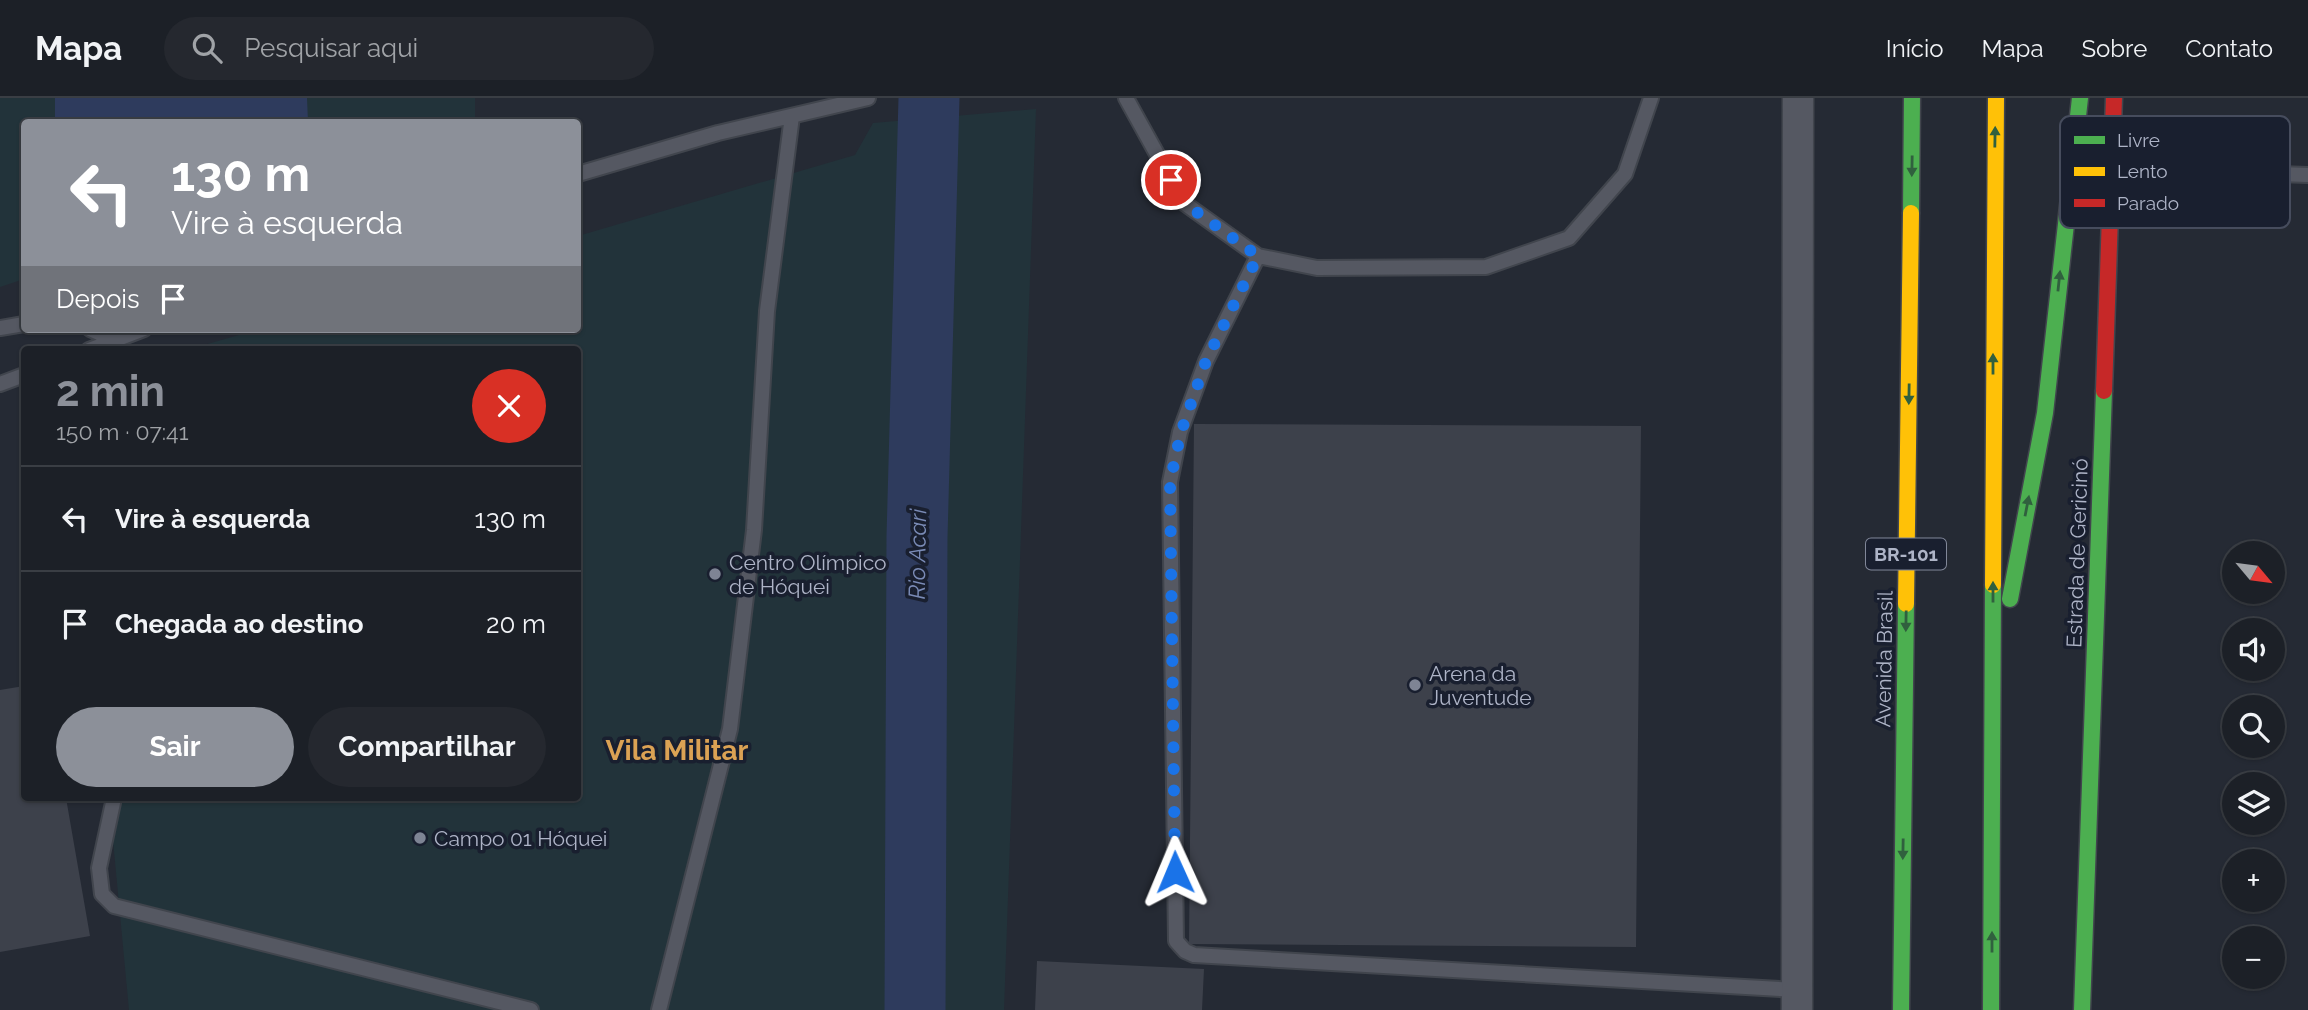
<!DOCTYPE html>
<html lang="pt">
<head>
<meta charset="utf-8">
<style>
	:root { --surface:#1c2027; --page:#25282f; --text:#f1f3f6; --muted:#a0a3a7; --line:#3a3e44; --accent:#8c9099 }
	body { margin:0; font-family:Raleway,sans-serif; background:var(--page); color:var(--text); height:100vh; display:flex; flex-direction:column; font-size:26px; white-space:nowrap }
	* { box-sizing:border-box; margin:0 }
	p { font-size:23px; color:var(--muted) }
	.icon { flex:none; width:38px; height:38px; fill:none; stroke:currentColor; stroke-width:2; stroke-linecap:round; stroke-linejoin:round }
	.map { position:relative; flex:1; overflow:hidden }
	.drawer { position:absolute; left:21px; top:248px; width:560px; height:455px; display:flex; flex-direction:column; background:var(--surface); border-radius:7px; box-shadow:0 2px 5px #0004,0 0 0 2px var(--line) }
	.drawer>* { flex:none }
	.guide { position:absolute; left:21px; top:21px; width:560px; height:214px; border-radius:7px; box-shadow:0 2px 5px #0004,0 0 0 2px var(--line); background:#8c9099; color:#fff; overflow:hidden }
	.needle { width:46px; rotate:119deg }
	.buttons { position:absolute; left:2222px; top:443px; display:grid; gap:14px }
	.buttons a { display:grid; place-items:center; width:63px; height:63px; border-radius:50%; background:var(--surface); box-shadow:0 2px 5px #0004,0 0 0 2px var(--line); font-size:35px }
	.pin { position:absolute; display:grid; place-items:center; width:60px; height:60px; color:#fff; margin:-30px; border:4px solid #fff; border-radius:50%; box-shadow:0 2px 7px #0007 }
	.me { position:absolute; width:77px; margin:-38px; rotate:359deg; stroke-linejoin:round; filter:drop-shadow(0 0 5px #0008) }
	.turn { display:flex; align-items:center; gap:24px; height:147px; padding:0 35px; font-size:32px }
	.turn .icon { width:91px; height:91px; stroke-width:2.5 }
	.turn b { display:block; font-size:49px; line-height:60px }
	.then { display:flex; align-items:center; height:66px; padding:0 35px; background:#0003; gap:14px; font-size:26px }
	.round { display:grid; place-items:center; flex:none; width:74px; height:74px; border-radius:37px; background:var(--page) }
	.summary { display:flex; align-items:center; justify-content:space-between; height:119px; padding:0 35px }
	h1 { font-size:42px; font-weight:700; line-height:52px; color:var(--accent) }
	.primary-button { display:flex; gap:14px; margin-top:auto; padding:14px 35px }
	.primary-button a { flex:1; height:80px; border-radius:42px; background:var(--accent); color:#fff; font-size:28px; font-weight:700; line-height:80px; text-align:center }
	.primary-button a+a { background:var(--page); color:var(--text) }
	ul { padding:0; list-style:none }
	li { display:flex; align-items:center; gap:21px; height:105px; padding:0 35px; border-top:2px solid var(--line) }
	li div { flex:1 }
	li b { display:block; font-size:26px }
	li em { font-style:normal }
	header { display:flex; align-items:center; gap:42px; box-sizing:border-box; height:98px; padding:0 35px; background:var(--surface); border-bottom:2px solid var(--line) }
	header strong { font-size:33px }
	nav { display:flex; gap:38px; margin-inline-start:auto; font-size:24px }
	.search { width:490px; height:63px; background:var(--page); display:flex; align-items:center; gap:18px; box-sizing:border-box; padding:0 24px; border-radius:38px; color:var(--muted); font-size:26px }
	.map>svg:first-child { display:block }
	.green { fill:#22333a }
	.water { fill:#2e3b5d }
	.lines { fill:none; stroke-linecap:round; stroke-linejoin:round }
	.river { stroke:#2e3b5d; stroke-width:61 }
	.building { fill:#3d414b }
	.lane-casing { stroke:#41454d; stroke-width:18 }
	.street-casing { stroke:#41454d; stroke-width:33 }
	.fast-casing { stroke:#41454d; stroke-width:19 }
	.slow-casing { stroke:#41454d; stroke-width:19 }
	.jam-casing { stroke:#41454d; stroke-width:19 }
	.lane { stroke:#555862; stroke-width:14 }
	.street { stroke:#555862; stroke-width:30 }
	.fast { stroke:#4caf50; stroke-width:16 }
	.slow { stroke:#ffc107; stroke-width:16 }
	.jam { stroke:#c62828; stroke-width:16 }
	.oneway { fill:#30603e }
	.route { stroke:#1a73e8; stroke-width:12; stroke-dasharray:0 21.6 }
	.poi-dot { fill:#7e8494; stroke:#191f2f; stroke-width:2.5 }
	.labels { text-anchor:middle; dominant-baseline:central; stroke-width:7; stroke-linejoin:round; paint-order:stroke }
	.shield { fill:#191f2f; stroke:#818799; stroke-width:2 }
	.shield-label { font-size:19px; font-weight:bold; fill:#aeb4c7 }
	.street-label { font-size:21px; fill:#aeb4c7; stroke:#191f2f }
	.poi-label { font-size:21px; fill:#aeb4c7; stroke:#191f2f; text-anchor:start }
	.water-label { font-size:23px; font-style:italic; fill:#7a8bb6; stroke:#191f2f }
	.district-label { font-size:28px; font-weight:bold; fill:#dba254; stroke:#191f2f }
	.key { fill:#191f2f; stroke:#464c5d; stroke-width:2 }
	.key-label { font-size:19px; fill:#aeb4c7 }
</style>
</head>
<body>
<header>
<strong>Mapa</strong>
<div class="search"><svg class="icon" aria-label="search" viewBox="0 0 24 24"><circle cx="10" cy="10" r="6"/><path d="M15 15l6 6"/></svg>Pesquisar aqui</div>
<nav><a>Início</a><a>Mapa</a><a>Sobre</a><a>Contato</a></nav>
</header>
<div class="map">
<svg width="2308" height="912" viewBox="0 0 2308 912">
	<rect width="100%" height="100%" fill="#252a34"/>
	<!-- green -->
	<path class="green" d="M0,0H475V24H24V181L0,189Z
		M1036,11L1004,912H129L109,700H578V252H187L259,231H578V138L855,57L873,25Z"/>
	<!-- water -->
	<path class="water" d="M55,0H307L308,24H55Z"/>
	<g class="lines">
		<!-- river -->
		<path class="river" d="M915,912L917,439L929,0"/>
	</g>
	<!-- building -->
	<path class="building" d="M1194,326L1641,328L1636,849L1189,846Z
		M24,588V700H66L90,838L0,854V592Z
		M1037,863L1204,871L1202,912H1035Z"/>
	<g class="lines">
		<defs>
			<path id="lane" d="M1126,0L1184,105L1258,158L1317,170L1486,169L1569,140L1625,76L1651,0
				M2113,70L2308,77
				M578,76L718,35L868,0
				M1258,158L1206,263L1180,334L1170,384L1176,843L1185,853L1194,857L1797,892
				M0,230L24,226
				M90,231L115,242L120,252
				M89,252L144,231
				M0,286L24,277
				M114,700L99,770L102,796L114,808L531,912
				M659,912L730,631L754,432L767,213L792,18"/>
			<path id="street" d="M1797,912L1798,0"/>
			<path id="fast" d="M1911,115L1912,0
				M2010,501L2045,315L2080,0
				M1901,912L1906,506
				M1991,912L1993,487
				M2082,912L2104,293"/>
			<path id="slow" d="M1993,487L1996,0
				M1906,506L1911,115"/>
			<path id="jam" d="M2104,293L2114,0"/>
		</defs>
		<!-- lane casing -->
		<use href="#lane" class="lane-casing"/>
		<!-- street casing -->
		<use href="#street" class="street-casing"/>
		<!-- fast casing -->
		<use href="#fast" class="fast-casing"/>
		<!-- slow casing -->
		<use href="#slow" class="slow-casing"/>
		<!-- jam casing -->
		<use href="#jam" class="jam-casing"/>
		<!-- lane -->
		<use href="#lane" class="lane"/>
		<!-- street -->
		<use href="#street" class="street"/>
		<!-- fast -->
		<use href="#fast" class="fast"/>
		<!-- slow -->
		<use href="#slow" class="slow"/>
		<!-- jam -->
		<use href="#jam" class="jam"/>
	</g>
	<!-- one-way arrows -->
	<defs><path id="oneway-solid" d="M-6-.8H1V-3.2L6.5 0L1 3.2V.8H-6Z" transform="scale(1.75)"/></defs>
	<g class="oneway">
		<use href="#oneway-solid" transform="translate(1995 39) rotate(-89)"/>
		<use href="#oneway-solid" transform="translate(1912 68) rotate(91)"/>
		<use href="#oneway-solid" transform="translate(2059 183) rotate(-84)"/>
		<use href="#oneway-solid" transform="translate(1993 266) rotate(-90)"/>
		<use href="#oneway-solid" transform="translate(1909 296) rotate(91)"/>
		<use href="#oneway-solid" transform="translate(2027 408) rotate(-79)"/>
		<use href="#oneway-solid" transform="translate(1993 494) rotate(-90)"/>
		<use href="#oneway-solid" transform="translate(1906 523) rotate(91)"/>
		<use href="#oneway-solid" transform="translate(1903 751) rotate(91)"/>
		<use href="#oneway-solid" transform="translate(1992 844) rotate(-90)"/>
	</g>
	<g class="lines">
		<!-- route -->
		<path class="route" d="M1171,82L1184,105L1258,158L1206,263L1181,334L1170,384L1175,774"/>
	</g>
	<!-- markers -->
	<g class="poi-dot">
		<circle cx="715" cy="476" r="7"/>
		<circle cx="1415" cy="587" r="7"/>
		<circle cx="420" cy="740" r="7"/>
	</g>
	<g class="labels">
		<!-- shield labels -->
		<rect class="shield" x="1866" y="440.5" width="80" height="31" rx="5"/>
		<g class="shield-label">
			<text x="1906" y="456">BR-101</text>
		</g>
		<!-- street labels -->
		<g class="street-label">
			<text transform="translate(2077 455) rotate(-88)">Estrada de Gericinó</text>
			<text transform="translate(1884 561) rotate(-89)">Avenida Brasil</text>
		</g>
		<!-- poi labels -->
		<g class="poi-label">
			<text x="729" y="464">Centro Olímpico<tspan x="729" dy="24">de Hóquei</tspan></text>
			<text x="1429" y="575">Arena da<tspan x="1429" dy="24">Juventude</tspan></text>
			<text x="434" y="740">Campo 01 Hóquei</text>
		</g>
		<!-- water labels -->
		<g class="water-label">
			<text transform="translate(917 456) rotate(-89)">Rio Acari</text>
		</g>
		<!-- district labels -->
		<g class="district-label">
			<text x="677" y="652">Vila Militar</text>
		</g>
	</g>
	<!-- legend -->
	<rect x="2060" y="18" width="230" height="112" rx="10" class="key"/>
	<rect x="2074" y="38" width="31" height="8" fill="#4caf50"/>
	<rect x="2074" y="69" width="31" height="9" fill="#ffc107"/>
	<rect x="2074" y="101" width="31" height="8" fill="#c62828"/>
	<g class="key-label">
		<text x="2117" y="49">Livre</text>
		<text x="2117" y="80">Lento</text>
		<text x="2117" y="112">Parado</text>
	</g>
</svg>
<div class="buttons">
<a><svg class="needle" viewBox="-14 -14 28 28"><path d="M0-13l5 13h-10z" fill="#e53935"/><path d="M0 13l5-13h-10z" fill="#a0a3a7"/></svg></a>
<a><svg class="icon" aria-label="sound" viewBox="0 0 24 24"><path d="M4 9h4l5-4v14l-5-4H4zM17 9q2 3 0 6"/></svg></a>
<a><svg class="icon" aria-label="search" viewBox="0 0 24 24"><circle cx="10" cy="10" r="6"/><path d="M15 15l6 6"/></svg></a>
<a><svg class="icon" aria-label="layers" viewBox="0 0 24 24"><path d="M12 4l9 5-9 5-9-5zM3 14l9 5 9-5"/></svg></a>
<a>+</a>
<a>−</a>
</div>
<div class="pin" style="left:1171px;top:82px;background:#d93025"><svg class="icon" aria-label="arrive" viewBox="0 0 24 24"><path d="M6 21V4h12l-3 4 3 4H6"/></svg></div>
<svg class="me" style="left:1175px;top:774px" viewBox="-20 -20 40 40"><path d="M0-17L14 15 0 8-14 15z" fill="#1a73e8" stroke="#fff" stroke-width="4"/></svg>
<div class="guide">
<div class="turn"><svg class="icon" aria-label="left" viewBox="0 0 24 24"><path d="M17 20v-9H6M10 6l-5 5 5 5"/></svg><div><b>130 m</b>Vire à esquerda</div></div>
<div class="then">Depois<svg class="icon" aria-label="arrive" viewBox="0 0 24 24"><path d="M6 21V4h12l-3 4 3 4H6"/></svg></div>
</div>
<section class="drawer">
<div class="summary"><div><h1>2 min</h1><p>150 m · 07:41</p></div><a class="round" style="background:#d93025;color:#fff"><svg class="icon" aria-label="close" viewBox="0 0 24 24"><path d="M6 6l12 12M18 6L6 18"/></svg></a></div>
<ul>
<li><svg class="icon" aria-label="left" viewBox="0 0 24 24"><path d="M17 20v-9H6M10 6l-5 5 5 5"/></svg><div><b>Vire à esquerda</b></div><em>130 m</em></li>
<li><svg class="icon" aria-label="arrive" viewBox="0 0 24 24"><path d="M6 21V4h12l-3 4 3 4H6"/></svg><div><b>Chegada ao destino</b></div><em>20 m</em></li>
</ul>
<div class="primary-button"><a>Sair</a><a>Compartilhar</a></div>
</section>
</div>
</body>
</html>
